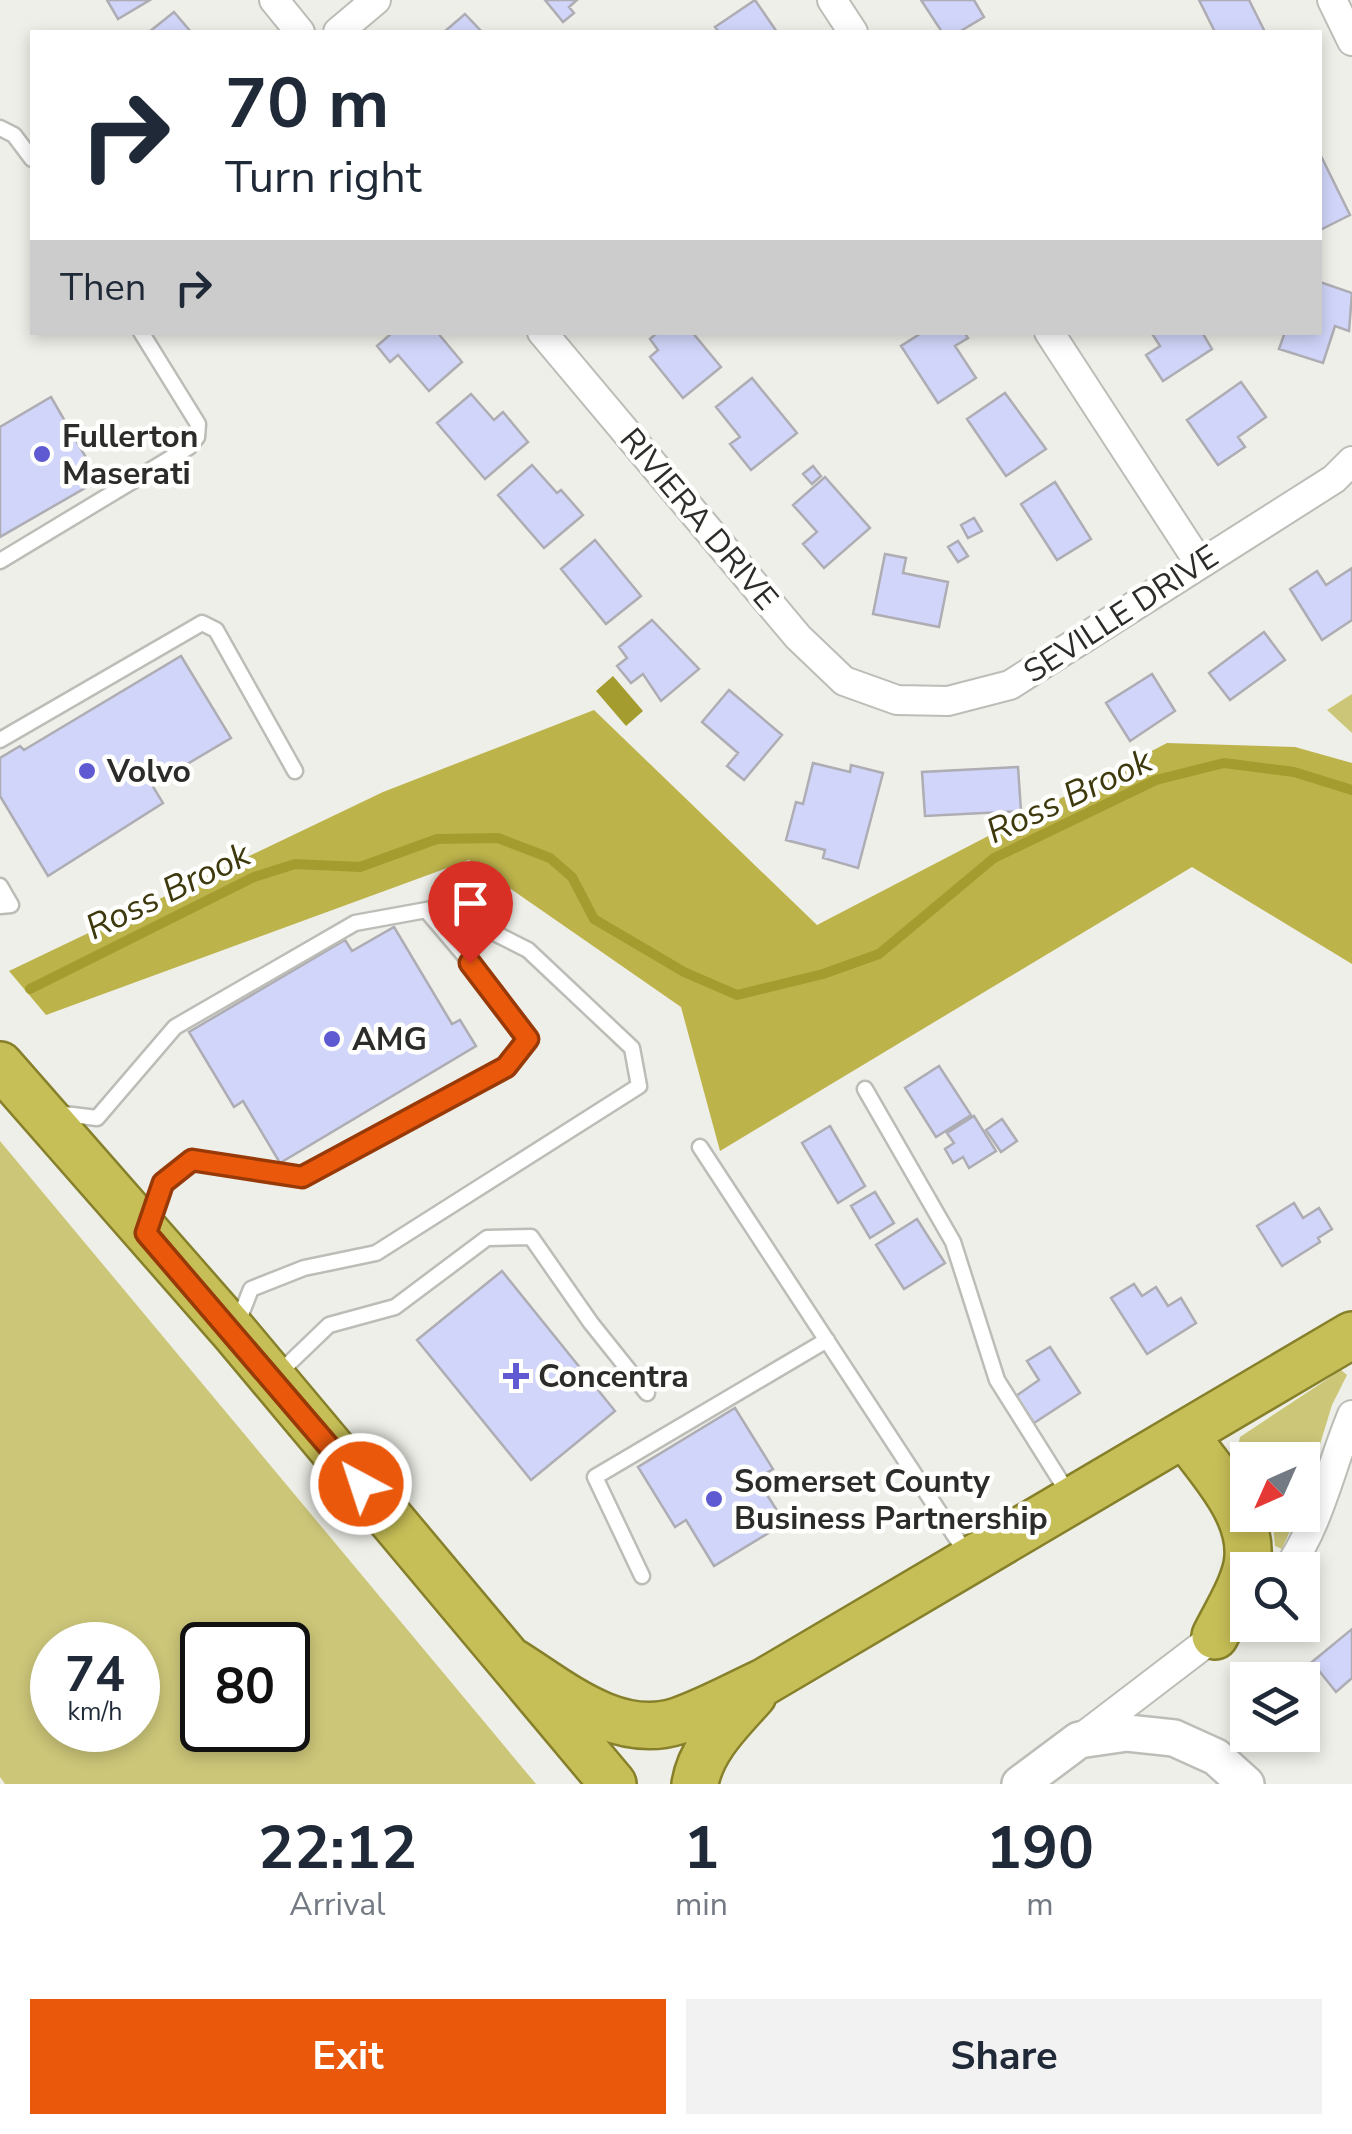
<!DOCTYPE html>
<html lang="en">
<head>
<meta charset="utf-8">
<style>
	:root { --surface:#fff; --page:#f2f2f3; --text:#1f2937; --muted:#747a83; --accent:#ea580c }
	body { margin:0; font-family:"Nunito Sans",sans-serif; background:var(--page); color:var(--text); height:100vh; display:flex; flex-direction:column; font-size:38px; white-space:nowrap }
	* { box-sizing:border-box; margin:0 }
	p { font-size:32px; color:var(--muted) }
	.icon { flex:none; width:55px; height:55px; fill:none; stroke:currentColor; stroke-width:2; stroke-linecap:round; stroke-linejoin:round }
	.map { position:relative; height:1784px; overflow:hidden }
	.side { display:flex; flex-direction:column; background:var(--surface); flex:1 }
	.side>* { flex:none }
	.guide { position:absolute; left:30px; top:30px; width:1292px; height:305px; border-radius:0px; box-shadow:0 5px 15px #0003; background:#fff; color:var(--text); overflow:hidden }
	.needle { width:65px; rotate:225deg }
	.controls { position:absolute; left:1230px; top:1442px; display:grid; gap:20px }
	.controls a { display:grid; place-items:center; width:90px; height:90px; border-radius:0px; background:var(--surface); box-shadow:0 5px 15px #0003; font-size:50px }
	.speed { position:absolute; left:30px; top:1622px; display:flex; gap:20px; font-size:50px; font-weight:700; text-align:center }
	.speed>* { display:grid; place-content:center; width:130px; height:130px; border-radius:50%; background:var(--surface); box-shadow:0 5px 15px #0003; line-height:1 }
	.speed small { font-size:25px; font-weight:400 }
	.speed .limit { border:5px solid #111; border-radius:15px; background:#fff; color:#111 }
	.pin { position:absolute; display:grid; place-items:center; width:85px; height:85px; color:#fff; margin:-102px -42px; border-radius:50% 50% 50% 0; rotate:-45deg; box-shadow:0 0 10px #0007 }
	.pin .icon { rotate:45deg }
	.me { position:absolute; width:110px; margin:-55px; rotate:320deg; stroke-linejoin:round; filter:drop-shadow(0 0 8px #0008) }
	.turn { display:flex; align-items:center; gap:35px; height:210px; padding:0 30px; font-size:45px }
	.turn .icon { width:130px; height:130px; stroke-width:2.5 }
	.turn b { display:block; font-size:70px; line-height:85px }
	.then { display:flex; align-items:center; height:95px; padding:0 30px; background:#0003; gap:20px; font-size:38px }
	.eta { display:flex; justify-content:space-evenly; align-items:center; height:170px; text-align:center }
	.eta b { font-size:60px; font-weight:700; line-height:70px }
	.action { display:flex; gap:20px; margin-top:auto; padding:20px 30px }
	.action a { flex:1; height:115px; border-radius:0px; background:var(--accent); color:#fff; font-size:40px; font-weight:700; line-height:115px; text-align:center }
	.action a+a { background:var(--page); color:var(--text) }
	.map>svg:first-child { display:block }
	.green { fill:#ccc679; fill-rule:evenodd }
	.forest { fill:#bdb34b }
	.water { fill:#a59c30 }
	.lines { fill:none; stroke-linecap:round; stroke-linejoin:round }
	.stream { stroke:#a59c30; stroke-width:10 }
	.building { fill:#d1d5fa; stroke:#adadb3; stroke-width:2.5 }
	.service-casing { stroke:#bdbdb8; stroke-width:19 }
	.minor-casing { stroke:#bdbdb8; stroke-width:32 }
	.tertiary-casing { stroke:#bdbdb8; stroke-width:40 }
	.trunk-casing { stroke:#87802b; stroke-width:50 }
	.service { stroke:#fff; stroke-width:14 }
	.minor { stroke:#fff; stroke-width:28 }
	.tertiary { stroke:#fff; stroke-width:35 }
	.trunk { stroke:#c6be56; stroke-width:45 }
	.route-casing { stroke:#983908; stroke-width:25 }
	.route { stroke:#ea580c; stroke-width:18 }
	.poi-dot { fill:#5f59d2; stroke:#fffffe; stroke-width:4 }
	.labels { text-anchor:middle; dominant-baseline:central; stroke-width:9; stroke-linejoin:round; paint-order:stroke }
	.poi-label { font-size:32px; font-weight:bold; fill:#2c2c2a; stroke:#fffffe; text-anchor:start }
	.street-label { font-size:32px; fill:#2c2c2a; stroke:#fffffe }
	.water-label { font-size:35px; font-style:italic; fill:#3d390d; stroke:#fffffe }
</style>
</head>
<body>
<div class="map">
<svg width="1352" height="1784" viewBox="0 0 1352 1784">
	<rect width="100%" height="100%" fill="#efefe9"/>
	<!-- green -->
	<path class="green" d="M1352,694V733L1327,710Z
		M0,1141L536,1784H5L0,1777ZM52,1645H138V1730H52ZM202,1645H288V1730H202Z
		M1341,1370L1347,1375L1332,1405L1303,1500L1302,1460L1247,1462L1238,1446L1240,1437Z
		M1272,1515H1297L1282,1549L1275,1546Z"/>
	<!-- forest -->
	<path class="forest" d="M594,710L817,925L1167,743L1295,747L1352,763V964L1192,867L720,1151L681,1007L469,860L46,1015L9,971L383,792Z"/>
	<!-- water -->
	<path class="water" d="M613,676L643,711L626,726L596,691Z"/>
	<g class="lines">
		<!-- stream -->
		<path class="stream" d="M30,989L254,877L295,864L360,867L437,839L498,838L550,858L572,877L594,919L684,972L737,995L823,974L879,954L994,858L1156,780L1224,763L1294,772L1352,790"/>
	</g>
	<!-- building -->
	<path class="building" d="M107,0H150L118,19Z
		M545,0H577L569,7L574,13L563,22Z
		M755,0L777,32H719L715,27Z
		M921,0H974L984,17L959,32H942Z
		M1199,0H1249L1265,32H1215Z
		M174,12L191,32H149Z
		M465,14L482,32H444Z
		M1320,154L1350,215L1320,230Z
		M1320,282L1352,293L1349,331L1335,326L1323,363L1279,349L1285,332H1320Z
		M393,332H437L462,362L429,391L398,355L390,362L377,346Z
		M658,332H692L721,367L683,398L650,357L658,350L650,339Z
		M923,332H964L968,338L955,346L976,378L938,403L901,346Z
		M1151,332H1202L1212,349L1163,381L1146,355L1160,346Z
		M752,378L797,433L751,470L730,444L740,437L716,407Z
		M1241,382L1266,417L1238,437L1245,447L1218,465L1187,420Z
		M1005,393L1046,449L1006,476L967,419Z
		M471,394L494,420L503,412L528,442L485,479L437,423Z
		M51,397L99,480L0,537V427Z
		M532,465L557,493L561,490L583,515L544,548L498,495Z
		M813,466L821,476L812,484L803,474Z
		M825,477L870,528L824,568L803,544L817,532L793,505Z
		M1055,482L1091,539L1057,560L1021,504Z
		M974,518L982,531L968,538L961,525Z
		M595,540L641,596L606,624L561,569Z
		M958,541L968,556L958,562L948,547Z
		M885,554L906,558L903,573L948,582L939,627L873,614Z
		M1352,568V620L1322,640L1290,589L1317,571L1326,585Z
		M652,620L699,669L661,701L643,674L631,683L617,666L627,658L619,647Z
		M1264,632L1285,660L1230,700L1209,673Z
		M181,656L231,738L152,785L163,803L48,876L0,796V758L20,746L24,750Z
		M1152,674L1175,711L1130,741L1106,703Z
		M729,690L782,735L744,780L727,766L738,753L702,722Z
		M813,763L850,772L851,765L883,773L858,868L823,858L825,850L786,840L796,802L803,804Z
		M1018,767L1021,811L925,816L922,772Z
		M394,927L452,1024L460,1020L476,1046L280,1163L243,1101L234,1107L189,1032L345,940L352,951Z
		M939,1066L971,1115L936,1137L905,1088Z
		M974,1116L996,1151L969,1168L963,1157L953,1163L945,1149L954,1143L947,1133Z
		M1002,1119L1017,1141L1001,1152L986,1130Z
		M830,1126L865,1186L838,1203L802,1143Z
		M875,1192L894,1223L870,1238L851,1206Z
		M1294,1203L1303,1218L1319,1208L1332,1229L1318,1238L1320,1242L1282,1266L1257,1226Z
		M917,1219L945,1263L904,1289L876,1245Z
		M502,1271L615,1411L531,1480L417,1340Z
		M1134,1284L1142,1296L1156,1287L1168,1306L1181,1298L1196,1323L1147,1354L1111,1298Z
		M1050,1347L1080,1393L1034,1423L1016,1396L1039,1380L1027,1361Z
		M735,1408L773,1469L757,1479L785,1523L714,1566L686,1520L675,1527L638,1467Z
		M1352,1629V1678L1336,1692L1312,1662Z"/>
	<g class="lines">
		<defs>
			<path id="service" d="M0,128L14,135L32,159
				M0,561L189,447L197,437L198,424L141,332
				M0,740L202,623L216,630L295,771
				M0,886L11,905L0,906
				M865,1089L953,1242L997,1380L1070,1496
				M56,1113L97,1118L175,1027L355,923L443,907L528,950L632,1048L639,1086L376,1253L304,1268L251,1289L238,1322
				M700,1147L968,1556
				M149,1223L163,1183L193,1160L303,1177L506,1067L529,1039L493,989L426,910
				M277,1375L329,1325L395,1307L487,1238L531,1237L591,1323L647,1393
				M642,1576L595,1477L827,1340"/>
			<path id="minor" d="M274,0L300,32
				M832,0L853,32
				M1332,0L1352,41
				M338,32L376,0
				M542,332L798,637L844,681L897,700L948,701L1010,685L1334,479L1352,461
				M1049,332L1200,564
				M1287,1570C1320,1523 1330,1468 1352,1415
				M1080,1739L1224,1629"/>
			<path id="tertiary" d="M1020,1784L1079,1740L1127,1733L1174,1738L1216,1757L1246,1784"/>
			<path id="trunk" d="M0,1065L234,1332L613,1784
				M1184,1434C1211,1471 1256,1516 1247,1565C1242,1589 1226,1614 1215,1636
				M513,1662C561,1692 617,1741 678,1721C707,1711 736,1695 764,1682L1352,1335
				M695,1784C701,1748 730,1721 753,1695"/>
		</defs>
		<!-- service casing -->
		<use href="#service" class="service-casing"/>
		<!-- minor casing -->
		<use href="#minor" class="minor-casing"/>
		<!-- tertiary casing -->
		<use href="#tertiary" class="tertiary-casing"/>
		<!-- trunk casing -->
		<use href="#trunk" class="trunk-casing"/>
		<!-- service -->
		<use href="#service" class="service"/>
		<!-- minor -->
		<use href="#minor" class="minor"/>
		<!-- tertiary -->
		<use href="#tertiary" class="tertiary"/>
		<!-- trunk -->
		<use href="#trunk" class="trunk"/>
	</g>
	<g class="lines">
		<defs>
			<path id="route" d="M361,1484L146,1233L163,1183L192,1160L302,1177L506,1067L528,1039L470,963"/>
		</defs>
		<!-- route casing -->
		<use href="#route" class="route-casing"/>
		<!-- route -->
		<use href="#route" class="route"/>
	</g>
	<!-- markers -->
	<g class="poi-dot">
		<circle cx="42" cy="454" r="10"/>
		<circle cx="87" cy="771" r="10"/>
		<circle cx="332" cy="1039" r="10"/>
		<path d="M511 1361h10v10h10v10h-10v10h-10v-10h-10v-10h10z"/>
		<circle cx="714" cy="1499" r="10"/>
	</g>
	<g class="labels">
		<!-- poi labels -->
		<g class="poi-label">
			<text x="62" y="436">Fullerton<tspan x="62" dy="37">Maserati</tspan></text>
			<text x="107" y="771">Volvo</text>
			<text x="352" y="1039">AMG</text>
			<text x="538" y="1376">Concentra</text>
			<text x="734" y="1481">Somerset County<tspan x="734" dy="37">Business Partnership</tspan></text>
		</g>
		<!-- street labels -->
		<g class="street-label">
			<text transform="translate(699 519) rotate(50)">RIVIERA DRIVE</text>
			<text transform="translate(1121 614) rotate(-33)">SEVILLE DRIVE</text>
		</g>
		<!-- water labels -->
		<g class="water-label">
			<text transform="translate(1069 796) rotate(-25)">Ross Brook</text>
			<text transform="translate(168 891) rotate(-26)">Ross Brook</text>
		</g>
	</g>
</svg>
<div class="controls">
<a><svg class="needle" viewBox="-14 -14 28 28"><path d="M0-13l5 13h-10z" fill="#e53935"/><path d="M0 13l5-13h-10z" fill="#747a83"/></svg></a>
<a><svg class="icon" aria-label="search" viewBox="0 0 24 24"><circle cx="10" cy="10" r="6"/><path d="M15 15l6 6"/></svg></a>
<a><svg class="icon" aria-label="layers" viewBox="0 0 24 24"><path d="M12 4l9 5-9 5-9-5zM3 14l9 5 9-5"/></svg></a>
</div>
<div class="speed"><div>74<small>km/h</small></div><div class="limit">80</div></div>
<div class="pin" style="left:470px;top:963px;background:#d93025"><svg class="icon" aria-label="arrive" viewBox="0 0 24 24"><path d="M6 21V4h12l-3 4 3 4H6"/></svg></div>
<svg class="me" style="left:361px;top:1484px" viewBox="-20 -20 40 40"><circle r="17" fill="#ea580c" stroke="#fff" stroke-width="3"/><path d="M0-11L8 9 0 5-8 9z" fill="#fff"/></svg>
<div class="guide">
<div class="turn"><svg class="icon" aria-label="right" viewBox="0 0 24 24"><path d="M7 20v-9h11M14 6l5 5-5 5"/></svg><div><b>70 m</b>Turn right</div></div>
<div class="then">Then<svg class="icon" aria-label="right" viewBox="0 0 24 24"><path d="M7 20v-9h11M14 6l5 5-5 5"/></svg></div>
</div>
</div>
<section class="side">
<div class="eta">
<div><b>22:12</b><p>Arrival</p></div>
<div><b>1</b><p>min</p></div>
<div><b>190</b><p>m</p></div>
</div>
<div class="action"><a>Exit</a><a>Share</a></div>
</section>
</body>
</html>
